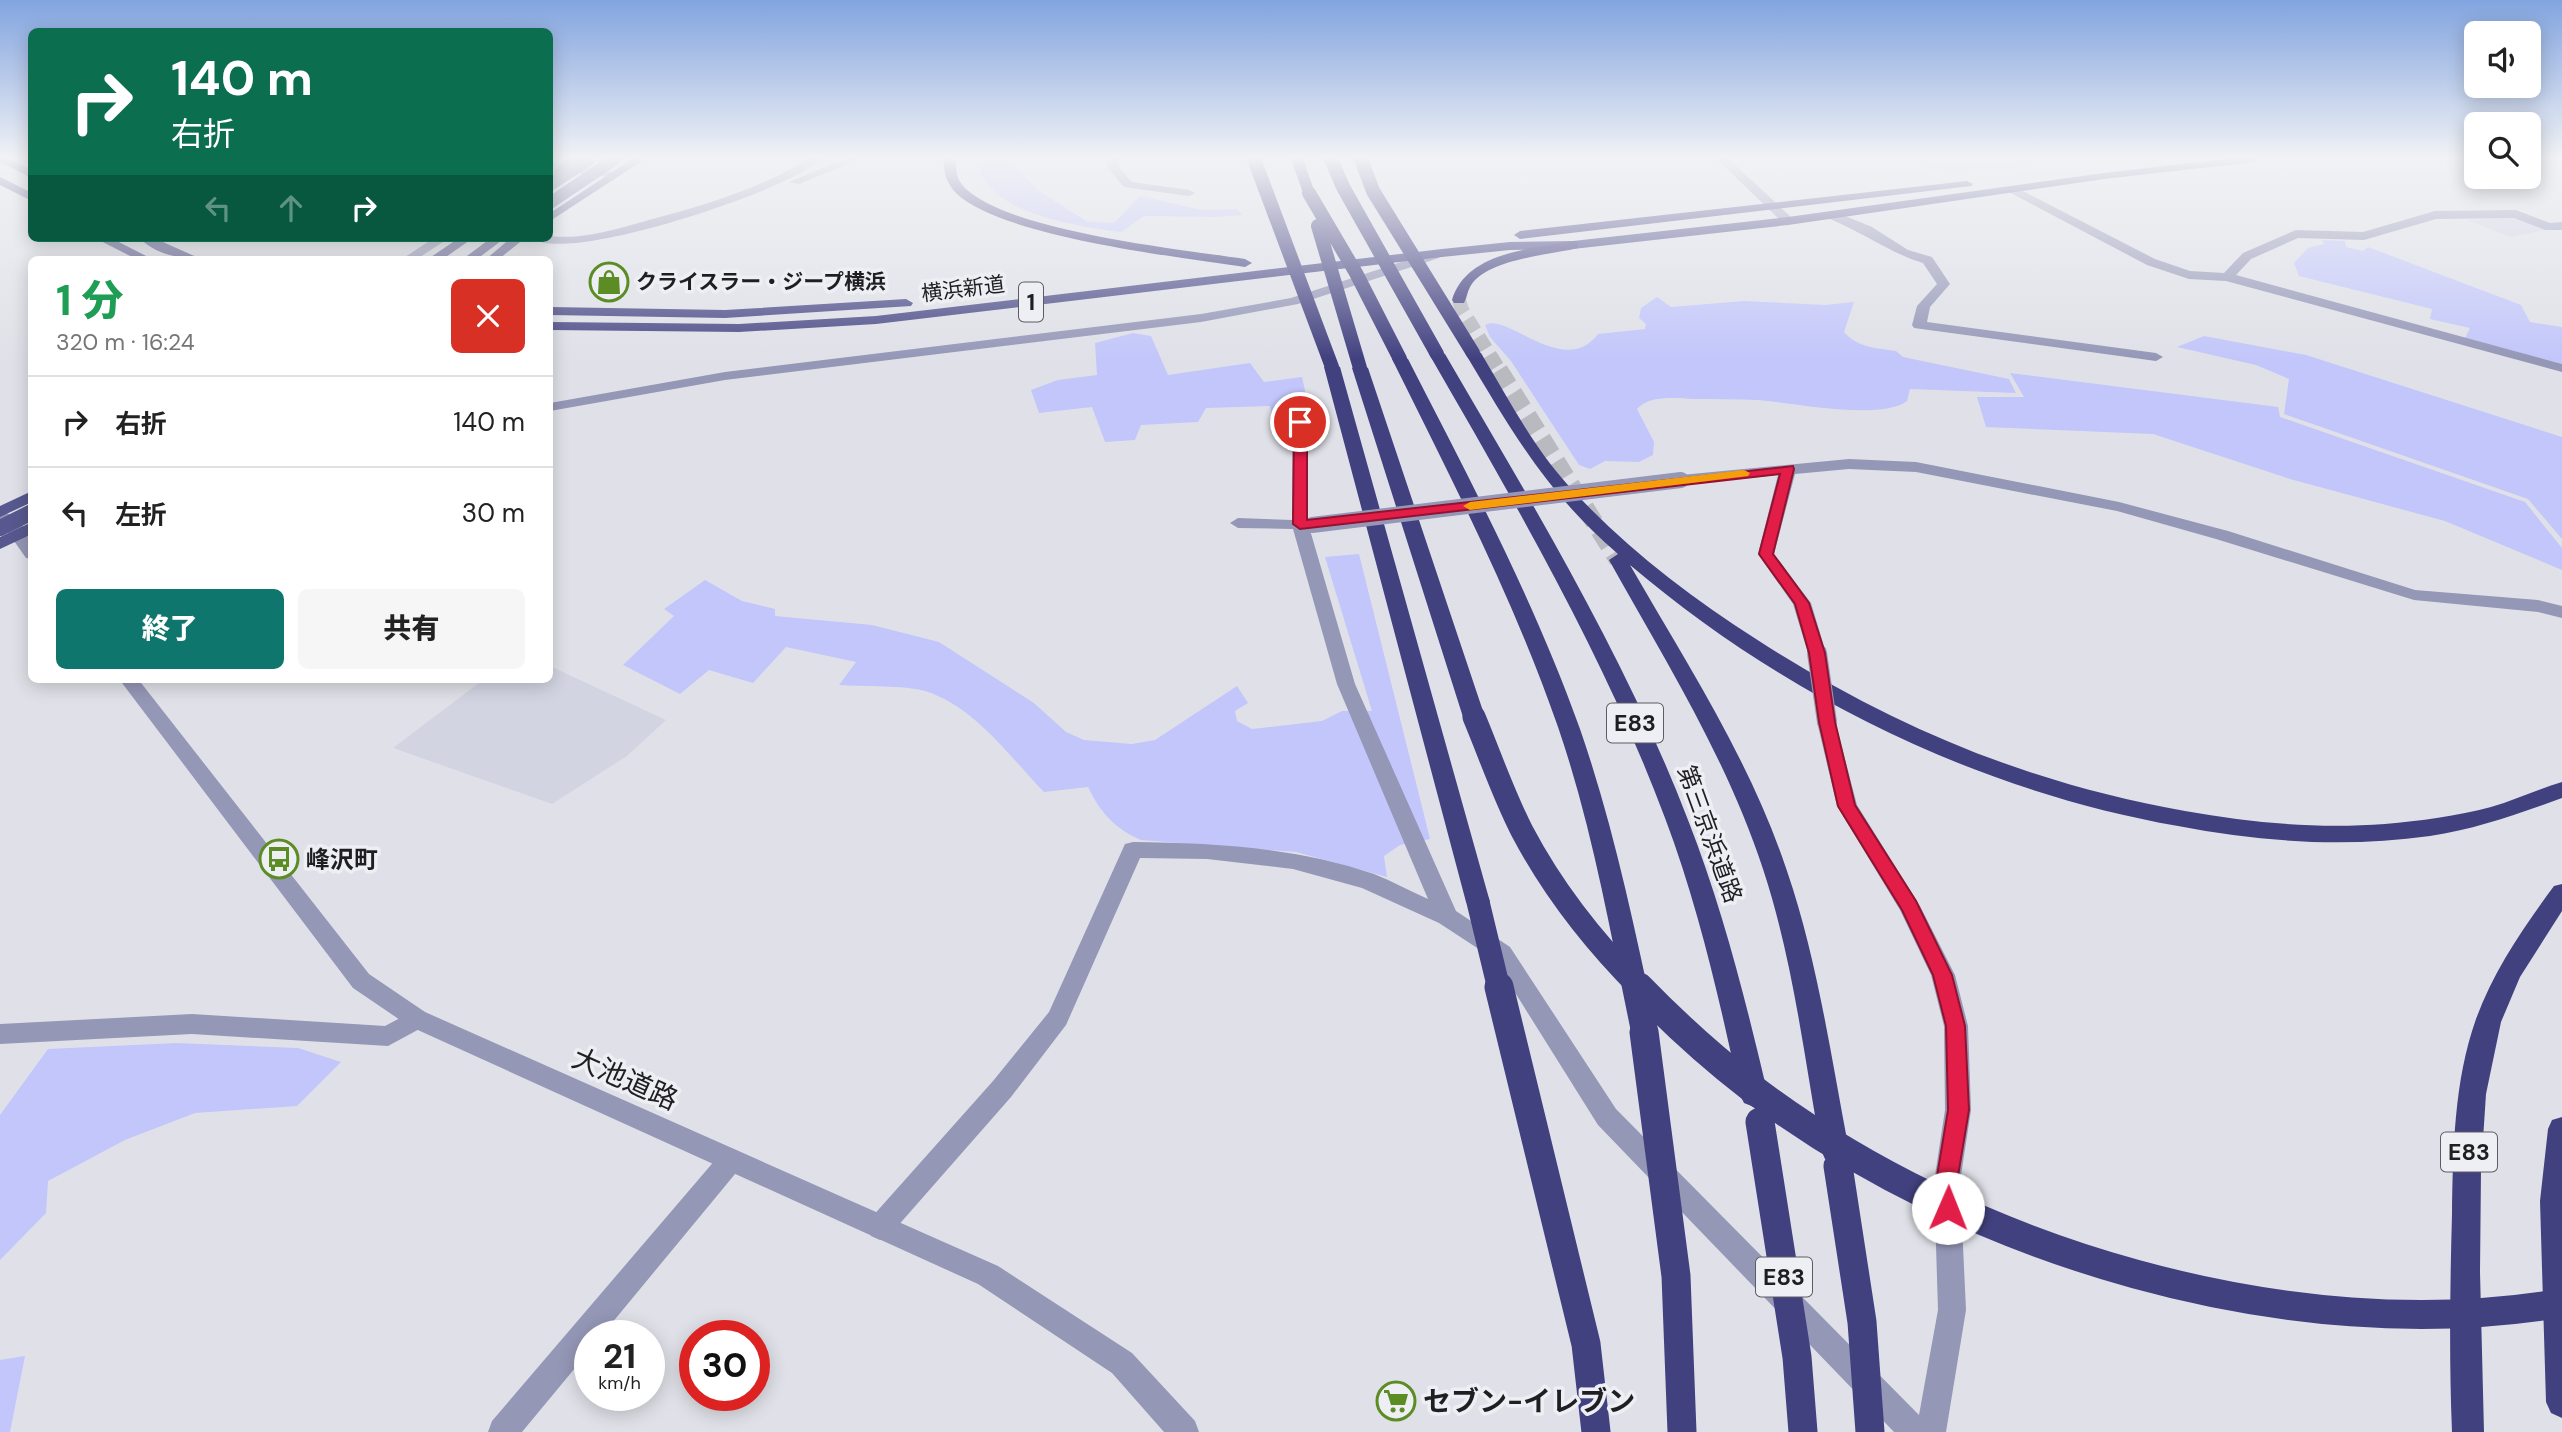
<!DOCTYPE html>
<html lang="ja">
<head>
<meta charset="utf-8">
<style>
	:root { --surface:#fff; --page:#f6f6f6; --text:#222; --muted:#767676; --line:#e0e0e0; --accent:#0f766e }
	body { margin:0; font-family:"DM Sans","Noto Sans JP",sans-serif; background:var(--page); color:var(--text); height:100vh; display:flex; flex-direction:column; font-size:26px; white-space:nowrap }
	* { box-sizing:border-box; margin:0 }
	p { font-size:23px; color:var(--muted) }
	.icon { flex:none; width:38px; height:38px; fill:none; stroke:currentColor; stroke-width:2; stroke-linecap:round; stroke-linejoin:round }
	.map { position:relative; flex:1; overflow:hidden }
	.panel { position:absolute; left:28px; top:256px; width:525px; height:427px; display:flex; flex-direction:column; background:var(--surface); border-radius:10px; box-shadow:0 4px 18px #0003 }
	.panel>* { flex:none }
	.guide { position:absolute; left:28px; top:28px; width:525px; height:214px; border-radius:10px; box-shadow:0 4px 18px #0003; background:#0b6e4f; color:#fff; overflow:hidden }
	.buttons { position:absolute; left:2464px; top:21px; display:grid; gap:14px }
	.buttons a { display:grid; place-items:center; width:77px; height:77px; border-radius:10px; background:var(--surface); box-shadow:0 4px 18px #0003; font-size:35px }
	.speed { position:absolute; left:574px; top:1320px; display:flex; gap:14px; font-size:35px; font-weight:700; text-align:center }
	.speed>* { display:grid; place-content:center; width:91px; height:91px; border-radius:50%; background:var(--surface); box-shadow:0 4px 18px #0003; line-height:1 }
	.speed small { font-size:18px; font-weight:400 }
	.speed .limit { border:10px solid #d22; background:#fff; color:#111 }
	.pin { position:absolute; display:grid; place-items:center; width:60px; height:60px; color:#fff; margin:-30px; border:4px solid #fff; border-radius:50%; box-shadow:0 2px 7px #0007 }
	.me { position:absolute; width:77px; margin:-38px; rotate:1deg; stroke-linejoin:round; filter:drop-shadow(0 0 5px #0008) }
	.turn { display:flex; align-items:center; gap:24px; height:147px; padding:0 28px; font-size:32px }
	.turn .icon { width:91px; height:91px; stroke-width:2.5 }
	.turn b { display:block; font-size:49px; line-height:60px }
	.lanes { display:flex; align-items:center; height:66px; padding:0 28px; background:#0003; justify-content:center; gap:35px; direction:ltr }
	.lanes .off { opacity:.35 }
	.round { display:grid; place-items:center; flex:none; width:74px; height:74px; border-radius:10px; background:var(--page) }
	.headline { display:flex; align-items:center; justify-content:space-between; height:119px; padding:0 28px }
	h1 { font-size:42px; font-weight:800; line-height:52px; color:#1e9e55 }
	.action { display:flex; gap:14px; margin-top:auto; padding:14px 28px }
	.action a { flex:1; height:80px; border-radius:10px; background:var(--accent); color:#fff; font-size:28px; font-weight:800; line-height:80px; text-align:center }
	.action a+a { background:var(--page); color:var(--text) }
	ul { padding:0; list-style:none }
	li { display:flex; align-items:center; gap:21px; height:91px; padding:0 28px; border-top:2px solid var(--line) }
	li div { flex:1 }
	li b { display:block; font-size:26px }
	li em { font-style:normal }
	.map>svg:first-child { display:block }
	.built { fill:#d3d4e2 }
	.green { fill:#c2c6fa }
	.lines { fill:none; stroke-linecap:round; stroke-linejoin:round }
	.motorway-tunnel-far1 { stroke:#b9bac0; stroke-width:14; stroke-dasharray:14 7; stroke-linecap:butt }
	.motorway-tunnel { stroke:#b9bac0; stroke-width:18; stroke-dasharray:18 9; stroke-linecap:butt }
	.minor { fill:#9597b7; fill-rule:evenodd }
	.tertiary { fill:#9597b7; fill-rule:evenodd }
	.primary { fill:#57588f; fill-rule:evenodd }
	.trunk { fill:#4c4c88; fill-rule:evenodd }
	.motorway { fill:#424180; fill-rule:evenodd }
	.minor-bridge-far1 { stroke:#9597b7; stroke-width:16 }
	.minor-bridge { stroke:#9597b7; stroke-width:20 }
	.primary-bridge-far1 { stroke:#57588f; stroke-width:12 }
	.primary-bridge { stroke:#57588f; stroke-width:16 }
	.motorway-bridge-far2 { stroke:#424180; stroke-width:14 }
	.motorway-bridge-far1 { stroke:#424180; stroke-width:23 }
	.motorway-bridge { stroke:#424180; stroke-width:29 }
	.route { fill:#e11d48; stroke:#92132f; stroke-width:2 }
	.slow { fill:#f59e0b }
	.labels { text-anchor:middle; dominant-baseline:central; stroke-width:7; stroke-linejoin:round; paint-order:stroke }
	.far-poi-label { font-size:21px; font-weight:bold; fill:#1f1f21; stroke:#eeeef5; text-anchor:start }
	.far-street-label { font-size:21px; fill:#1f1f21; stroke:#eeeef5 }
	.shield { fill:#eeeef5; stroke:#5d5d61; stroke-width:2 }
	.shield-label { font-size:23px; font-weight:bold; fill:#1f1f21 }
	.street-label { font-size:24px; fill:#1f1f21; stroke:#eeeef5 }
	.poi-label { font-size:24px; font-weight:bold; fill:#1f1f21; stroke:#eeeef5; text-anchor:start }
	.near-street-label { font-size:28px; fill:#1f1f21; stroke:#eeeef5 }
	.near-poi-label { font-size:28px; font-weight:bold; fill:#1f1f21; stroke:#eeeef5; text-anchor:start }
</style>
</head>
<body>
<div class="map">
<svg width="2562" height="1432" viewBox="0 0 2562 1432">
	<rect width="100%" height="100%" fill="#e0e1e8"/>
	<!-- built -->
	<path class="built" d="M1928,159H2020L2033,165L1951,176L1918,162Z
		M2509,218L2524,220L2544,230L2510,237L2467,220Z
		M550,666L666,720L627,756L552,804L393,748L484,679H550Z"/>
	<!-- green -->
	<path class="green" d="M985,159H1008L1037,190L1088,222L1114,223L1140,196L1202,210L1237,209L1243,215L1214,217L1144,216L1121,232C1077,226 1001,216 980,173Z
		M2322,240L2345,241L2346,247L2363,251L2368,247L2521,305L2530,322L2562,327V364L2465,338L2470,328L2430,319L2432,309L2299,276L2294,263L2308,248L2324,244Z
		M1657,297L1671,307L1744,301L1825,305L1854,302L1844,332C1858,348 1877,348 1896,351L1903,357L2009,379L2016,393L1910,389L1907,401C1880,421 1793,403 1758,400C1737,399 1715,399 1693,399C1676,398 1649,395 1637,409L1654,442L1653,455L1639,462L1605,461L1590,469L1579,465L1511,361L1490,337L1485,325C1507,312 1565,379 1598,334L1645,329L1646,324L1639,318L1641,308Z
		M1133,333L1151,336L1168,375L1250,363L1264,382L1302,377L1310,413L1272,415L1270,406L1206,408L1198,422L1141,425L1135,440L1105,442L1092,407L1039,413L1031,390L1058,380L1097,375L1095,343Z
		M2204,336L2306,355L2562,437V539L2528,499L2284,414L2289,379L2256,365L2177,347Z
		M2010,373L2278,407L2280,417L2525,502L2562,548V570L2445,521L2290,479L2153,434L1986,427L1977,397H2024Z
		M1359,554L1430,839L1400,845L1384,856L1387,877L1296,852L1141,840C1115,829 1100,812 1088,787L1044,792C1010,757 974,706 925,691C905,685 862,687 839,685L856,662L786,647L753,683L709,670L680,694L623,665L674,616L664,609L705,580L742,601L775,609V616L872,625L939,642L1034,703L1066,732L1084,740L1132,744L1155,740L1237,686L1248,703L1235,711L1237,721L1252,729L1322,721L1342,711H1372L1325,557Z
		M177,1043L298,1048L341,1062L297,1106L195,1113L125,1140L48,1181L46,1213L0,1260V1115L48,1049Z
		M25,1356L10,1432H0V1360Z"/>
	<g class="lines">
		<!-- motorway-tunnel-far1 -->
		<path class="motorway-tunnel-far1" d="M1459,300L1462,310L1500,371"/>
		<!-- motorway-tunnel -->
		<path class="motorway-tunnel" d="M1499,370L1618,560"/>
		<!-- minor -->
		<path class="minor" d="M808,159H822C790,190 566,265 532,238H550V236C584,240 616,229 649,220C704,205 759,189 808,159Z
			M844,159H860L799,184L789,182Z
			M1108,159H1120L1119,167L1132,182L1189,190L1195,193L1189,196L1124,187L1107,167Z
			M2007,187H2015L2155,259L2190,271L2224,273L2243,253L2296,230L2363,232L2435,211L2516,210L2550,223L2562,222V230H2545L2514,218L2436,219L2364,240L2298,238L2251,259L2236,275L2562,364V372L2226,281L2189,279L2147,265L2007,191Z
			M1830,213H1838L1872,227L1908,250L1932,257L1950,284L1930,307L1927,322L2156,353L2163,357L2156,361L1914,328L1912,325L1917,306L1937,284L1923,263C1890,253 1862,232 1830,219Z
			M434,238H449L417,259H402Z
			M1435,251L1441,255L1439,258L1298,304L1201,322L725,380L550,411V403L725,372L1201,314L1291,298Z
			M1300,418L1307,422L1308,520L1317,522L1319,525L1310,530L1355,684L1456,911L1510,947L1616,1109L1919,1415L1938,1310L1934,1182L1945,1110L1944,1026L1931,975L1900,910L1837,806L1817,722L1820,717H1834L1857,805L1920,906L1955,975L1968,1026L1971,1110L1960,1182L1966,1310L1946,1432H1894L1598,1125L1494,959L1439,923L1362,888L1293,869L1207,859L1140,858L1066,1025L1011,1097L889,1236L880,1240L871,1236L867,1227L871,1218L993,1081L1049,1012L1125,844L1133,842C1214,843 1296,847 1374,874C1392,881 1410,891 1428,899L1337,684L1293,529L1238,528L1230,523L1238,518L1292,520L1293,422Z
			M1849,459L1916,462L2119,502L2228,531L2415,590L2538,600L2562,606V618L2538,612L2414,600L2216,539L2117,511L1916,472L1849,469L1795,474L1774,554L1811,603L1826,653L1817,659L1808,653L1793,604L1758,554L1778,475L1681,485L1673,480L1681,475Z
			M417,1009L425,1012L429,1019L425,1026L388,1046L192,1034L0,1044V1024L192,1014L385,1026Z
			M731,1148L740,1152L744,1160L740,1168L602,1335H590V1350L522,1432H488L492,1421L722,1152Z"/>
		<!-- tertiary -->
		<path class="tertiary" d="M1717,159H1729L1792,218V224H1784Z
			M550,163L614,172L620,175L614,178L550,169Z
			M6,513C24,518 32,543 32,559L26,558L0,521V515Z
			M119,679H138L369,974L425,1012L998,1266L1132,1353L1195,1421L1199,1432H1164L1112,1373L978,1284L409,1026L353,988Z"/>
		<!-- primary -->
		<path class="primary" d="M566,159H579L554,181L550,182V174Z
			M632,159H645L550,221V213Z
			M459,238H473L443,259H428Z
			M491,238H505L477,259H463Z
			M511,238H525L499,259H486Z
			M32,491V502L0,517V506Z
			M32,522V534L0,549V537Z"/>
		<!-- trunk -->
		<path class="trunk" d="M0,159H10L32,170V178L0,162Z
			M2225,159H2260L2254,162L2104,179L1788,225L1573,249L1510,250L1442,257L876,324L739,332L550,330V322L739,324L876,316L1442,249L1510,242L1573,241L1788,217L2104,173Z
			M0,177L32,193V201L0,185Z
			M1967,181L1973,184L1971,186L1520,239L1514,235L1520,231Z
			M95,238H111L152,259H136Z
			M139,238H154L201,259C178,259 156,254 139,238Z
			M906,299L913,303L911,306L725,318L550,315V307L725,310Z"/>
		<!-- motorway -->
		<path class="motorway" d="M944,159H956C955,170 957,181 966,189C1013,232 1179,249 1245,259L1252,263L1245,267C1180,257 1001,237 956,193C947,184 943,172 944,159Z
			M1291,159H1303L1315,193L1313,196L1309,197L1303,193Z
			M1573,241L1578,242V248C1550,255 1485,259 1470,287C1467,292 1467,298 1464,303H1454L1452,300C1466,252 1531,249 1573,241Z
			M1473,348L1481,353C1508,398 1532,445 1567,484C1622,545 1687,595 1756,639C1891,726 2027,783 2185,811C2252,823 2317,829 2385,824C2420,821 2457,816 2491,807C2515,800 2538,789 2562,782V798C2518,814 2476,829 2430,836C2344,848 2262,842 2178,826C1976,790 1787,698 1630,565C1687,664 1751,762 1787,871C1818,962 1831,1057 1849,1150L1845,1159L1835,1163L1825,1159L1821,1150C1804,1056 1793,960 1763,869C1727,759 1665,660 1609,560L1618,554C1546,492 1513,433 1465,353Z
			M1437,349L1445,354C1533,505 1625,656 1688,820C1723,909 1746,1002 1768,1095L1764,1103L1754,1107L1744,1103L1740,1095C1720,1002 1699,908 1665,818C1604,655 1516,505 1429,354Z
			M1400,354L1408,359C1470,480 1534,600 1580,729C1614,827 1635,930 1657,1032L1653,1040L1644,1043L1635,1040L1631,1032C1610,930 1592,826 1558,727C1514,600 1452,480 1392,359Z
			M1332,362L1340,367L1490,902L1486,909L1478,911L1470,909L1466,902L1324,367Z
			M1360,363L1368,368L1485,717L1481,722L1474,724L1467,722L1463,717L1352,368Z
			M2562,884V911L2520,977L2501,1022L2486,1094L2481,1170L2480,1272L2484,1432H2452C2449,1359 2450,1287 2452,1214C2453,1149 2454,1081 2476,1019C2494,970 2523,928 2554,886Z
			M2562,1117V1418L2551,1413L2546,1402L2540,1201L2548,1129L2552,1120Z"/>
		<!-- minor-bridge-far1 -->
		<path class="minor-bridge-far1" d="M1312,525L1681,480"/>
		<!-- minor-bridge -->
		<path class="minor-bridge" d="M1817,653L1827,722"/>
		<!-- primary-bridge-far1 -->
		<path class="primary-bridge-far1" d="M550,185L590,159
			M550,203L615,159"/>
		<!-- primary-bridge -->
		<path class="primary-bridge" d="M0,528L32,512"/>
		<!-- motorway-bridge-far2 -->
		<path class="motorway-bridge-far2" d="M1254,159L1332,367
			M1331,159L1343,187L1437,354
			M1361,159L1373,191L1473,353
			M1309,193L1356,273L1400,359
			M1318,226L1360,368"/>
		<!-- motorway-bridge-far1 -->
		<path class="motorway-bridge-far1" d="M1474,717C1490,755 1503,794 1522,831C1553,890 1594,942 1641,989
			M1478,902L1499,989"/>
		<!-- motorway-bridge -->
		<path class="motorway-bridge" d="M1499,987L1586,1344L1596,1432
			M1639,987C1674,1023 1710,1056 1749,1086C1966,1252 2291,1349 2562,1303
			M1644,1032L1676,1276L1682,1432
			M1760,1122L1797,1357L1803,1432
			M1838,1166L1862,1322L1870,1432"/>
	</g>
	<!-- sky -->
	<linearGradient id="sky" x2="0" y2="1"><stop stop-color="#82a4df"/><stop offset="0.44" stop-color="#f1f2f5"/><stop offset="1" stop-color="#f1f2f5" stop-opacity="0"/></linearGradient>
	<rect width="2562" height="359" fill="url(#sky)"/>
	<!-- route -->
	<path class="route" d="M1300,419L1307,422V520L1793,466L1794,469L1773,554L1809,603L1825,653L1835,722L1855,805L1916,901L1952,975L1965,1026L1969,1110L1957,1182L1959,1208L1955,1215L1948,1218L1940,1215L1937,1208L1936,1182L1948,1110L1946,1026L1933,975L1902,910L1838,806L1819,722L1809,653L1795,604L1759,554L1780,474L1300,529L1293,524L1294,422Z"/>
	<!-- slow -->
	<path class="slow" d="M1744,470L1750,473L1748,476L1470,510L1463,506L1470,502Z"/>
	<!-- icons -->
	<defs>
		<symbol id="shop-ring" viewBox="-11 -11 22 22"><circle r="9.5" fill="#eeeef5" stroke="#5c8d24" stroke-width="1.5"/><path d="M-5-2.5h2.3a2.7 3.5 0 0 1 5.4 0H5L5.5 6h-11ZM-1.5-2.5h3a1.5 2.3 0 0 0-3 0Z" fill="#5c8d24"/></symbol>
		<symbol id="bus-ring" viewBox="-11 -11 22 22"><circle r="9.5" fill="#eeeef5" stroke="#5c8d24" stroke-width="1.5"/><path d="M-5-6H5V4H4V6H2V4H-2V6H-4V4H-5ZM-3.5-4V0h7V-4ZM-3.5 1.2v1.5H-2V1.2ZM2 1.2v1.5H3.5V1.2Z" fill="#5c8d24"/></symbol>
		<symbol id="supermarket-ring" viewBox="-11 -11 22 22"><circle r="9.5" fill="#eeeef5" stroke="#5c8d24" stroke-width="1.5"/><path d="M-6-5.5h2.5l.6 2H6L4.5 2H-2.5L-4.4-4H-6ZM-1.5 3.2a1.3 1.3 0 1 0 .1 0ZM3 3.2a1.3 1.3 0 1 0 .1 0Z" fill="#5c8d24"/></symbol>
	</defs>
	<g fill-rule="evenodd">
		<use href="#shop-ring" x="587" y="260" width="44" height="44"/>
		<use href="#bus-ring" x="257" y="837" width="44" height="44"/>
		<use href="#supermarket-ring" x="1374" y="1379" width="44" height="44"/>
	</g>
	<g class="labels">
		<!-- far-poi labels -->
		<g class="far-poi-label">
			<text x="636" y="282">クライスラー・ジープ横浜</text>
		</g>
		<!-- far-street labels -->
		<g class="far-street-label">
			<text transform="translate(963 289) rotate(-7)">横浜新道</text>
		</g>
		<!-- shield labels -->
		<g class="shield">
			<rect x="1019" y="282.5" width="24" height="39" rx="5"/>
			<rect x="1607" y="703.5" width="56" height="39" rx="5"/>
			<rect x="2441" y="1132.5" width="56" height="39" rx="5"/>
			<rect x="1756" y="1257.5" width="56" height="39" rx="5"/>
		</g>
		<g class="shield-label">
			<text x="1031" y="302">1</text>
			<text x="1635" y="723">E83</text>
			<text x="2469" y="1152">E83</text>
			<text x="1784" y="1277">E83</text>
		</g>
		<!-- street labels -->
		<g class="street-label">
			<text transform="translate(1710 834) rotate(70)">第三京浜道路</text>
		</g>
		<!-- poi labels -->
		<g class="poi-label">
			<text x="306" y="859">峰沢町</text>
		</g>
		<!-- near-street labels -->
		<g class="near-street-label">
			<text transform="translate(625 1079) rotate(24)">大池道路</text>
		</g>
		<!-- near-poi labels -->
		<g class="near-poi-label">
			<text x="1423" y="1401">セブン-イレブン</text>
		</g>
	</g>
</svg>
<div class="buttons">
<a><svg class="icon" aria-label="sound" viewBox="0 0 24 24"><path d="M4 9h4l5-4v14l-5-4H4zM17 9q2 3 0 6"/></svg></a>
<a><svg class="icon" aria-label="search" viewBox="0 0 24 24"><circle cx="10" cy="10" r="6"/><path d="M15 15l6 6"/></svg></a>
</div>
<div class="speed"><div>21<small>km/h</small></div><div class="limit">30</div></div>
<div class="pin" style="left:1300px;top:422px;background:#d93025"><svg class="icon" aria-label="arrive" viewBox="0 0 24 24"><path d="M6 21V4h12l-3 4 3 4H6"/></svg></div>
<svg class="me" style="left:1948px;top:1208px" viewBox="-20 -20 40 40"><circle r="19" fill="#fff"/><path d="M0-13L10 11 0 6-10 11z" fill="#e11d48"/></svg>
<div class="guide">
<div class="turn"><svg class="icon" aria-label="right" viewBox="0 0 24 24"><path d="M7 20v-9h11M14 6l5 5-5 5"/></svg><div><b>140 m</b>右折</div></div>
<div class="lanes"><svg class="icon off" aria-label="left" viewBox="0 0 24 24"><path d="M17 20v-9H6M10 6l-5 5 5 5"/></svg><svg class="icon off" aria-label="ahead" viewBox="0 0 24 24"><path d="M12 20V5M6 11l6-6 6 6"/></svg><svg class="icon" aria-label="right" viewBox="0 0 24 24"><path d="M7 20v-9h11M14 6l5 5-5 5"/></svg></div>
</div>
<section class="panel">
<div class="headline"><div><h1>1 分</h1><p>320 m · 16:24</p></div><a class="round" style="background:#d93025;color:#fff"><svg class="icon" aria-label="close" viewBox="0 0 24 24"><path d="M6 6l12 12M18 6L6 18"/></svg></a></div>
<ul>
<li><svg class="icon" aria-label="right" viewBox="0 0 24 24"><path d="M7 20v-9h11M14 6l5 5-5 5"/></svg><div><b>右折</b></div><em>140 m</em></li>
<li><svg class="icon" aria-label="left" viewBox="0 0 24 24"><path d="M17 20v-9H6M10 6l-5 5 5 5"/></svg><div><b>左折</b></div><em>30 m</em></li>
</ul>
<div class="action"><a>終了</a><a>共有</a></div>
</section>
</div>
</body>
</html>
